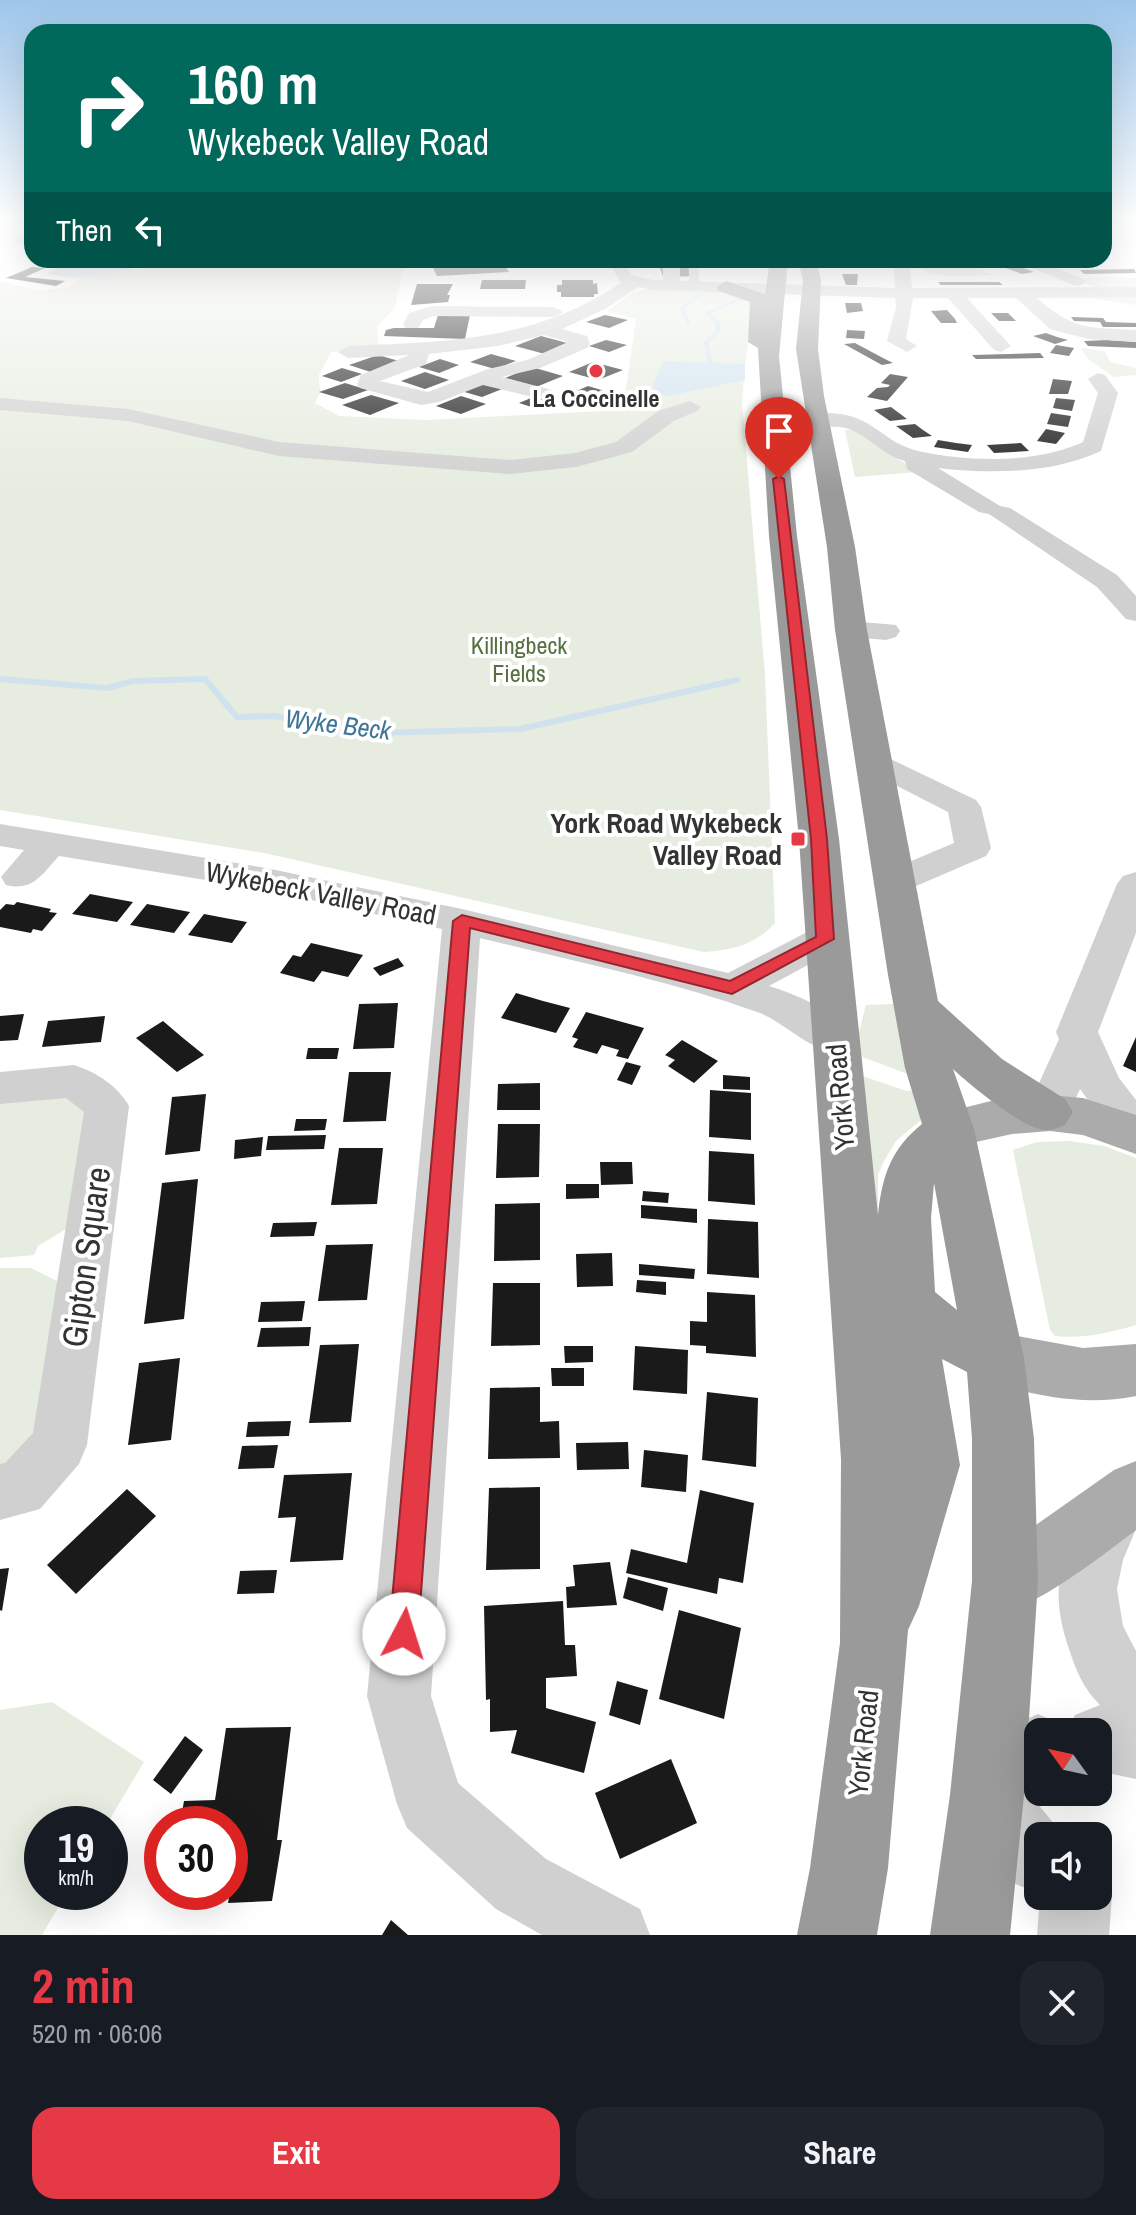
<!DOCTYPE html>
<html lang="en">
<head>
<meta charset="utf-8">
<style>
	:root { --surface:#171b24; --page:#20242c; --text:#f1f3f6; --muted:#9ea1a6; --accent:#e63946 }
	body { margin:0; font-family:"Archivo Narrow",sans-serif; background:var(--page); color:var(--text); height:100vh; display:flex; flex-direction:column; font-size:30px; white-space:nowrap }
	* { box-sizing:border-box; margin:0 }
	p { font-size:26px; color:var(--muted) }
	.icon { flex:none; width:44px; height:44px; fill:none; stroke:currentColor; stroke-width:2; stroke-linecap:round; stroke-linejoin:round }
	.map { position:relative; height:1935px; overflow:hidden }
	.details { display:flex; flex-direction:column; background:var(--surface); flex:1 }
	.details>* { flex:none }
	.top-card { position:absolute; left:24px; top:24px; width:1088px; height:244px; border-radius:24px; box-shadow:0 8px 32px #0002; background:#00695c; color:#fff; overflow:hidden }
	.needle { width:52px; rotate:303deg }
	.tools { position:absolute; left:1024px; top:1718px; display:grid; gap:16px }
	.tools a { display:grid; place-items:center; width:88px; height:88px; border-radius:16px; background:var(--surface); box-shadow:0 8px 32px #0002; font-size:40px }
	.speed { position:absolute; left:24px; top:1806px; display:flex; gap:16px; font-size:40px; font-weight:700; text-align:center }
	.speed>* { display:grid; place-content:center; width:104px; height:104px; border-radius:50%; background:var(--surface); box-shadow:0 8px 32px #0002; line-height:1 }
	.speed small { font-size:20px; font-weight:400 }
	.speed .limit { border:12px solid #d22; background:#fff; color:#111 }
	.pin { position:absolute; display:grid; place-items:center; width:68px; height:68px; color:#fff; margin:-82px -34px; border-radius:50% 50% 50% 0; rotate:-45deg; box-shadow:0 0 8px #0007 }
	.pin .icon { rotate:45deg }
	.me { position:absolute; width:88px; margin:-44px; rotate:5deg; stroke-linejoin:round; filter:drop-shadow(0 0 6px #0008) }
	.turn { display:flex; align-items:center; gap:28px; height:168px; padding:0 32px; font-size:36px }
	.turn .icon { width:104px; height:104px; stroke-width:2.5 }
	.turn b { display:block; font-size:56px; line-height:68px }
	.then { display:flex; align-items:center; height:76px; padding:0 32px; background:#0003; gap:16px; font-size:30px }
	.round { display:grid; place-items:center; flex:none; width:84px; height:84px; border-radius:24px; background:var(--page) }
	.headline { display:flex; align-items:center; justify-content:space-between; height:136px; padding:0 32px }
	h1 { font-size:48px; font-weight:800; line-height:60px; color:var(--accent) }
	.button { display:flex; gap:16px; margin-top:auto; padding:16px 32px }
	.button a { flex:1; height:92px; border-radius:24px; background:var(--accent); color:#fff; font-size:32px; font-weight:800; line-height:92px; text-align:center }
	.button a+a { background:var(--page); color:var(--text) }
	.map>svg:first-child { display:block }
	.green { fill:#e6ecdf }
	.water { fill:#cfe2ee }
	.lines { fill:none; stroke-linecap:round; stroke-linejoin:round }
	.stream-far2 { stroke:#cfe2ee; stroke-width:4 }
	.stream-far1 { stroke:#cfe2ee; stroke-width:5 }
	.stream { stroke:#cfe2ee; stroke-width:6 }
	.building { fill:#1a1a1a }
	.minor-tunnel { stroke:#d6d6d6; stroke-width:17; stroke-dasharray:17 9; stroke-linecap:butt }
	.minor { fill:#d0d0d0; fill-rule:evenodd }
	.major { fill:#ababab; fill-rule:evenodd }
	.highway { fill:#9a9a9a; fill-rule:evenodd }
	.route { fill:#e63946; stroke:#96252e; stroke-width:2 }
	.poi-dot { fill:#e63946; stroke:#fff; stroke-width:3 }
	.labels { text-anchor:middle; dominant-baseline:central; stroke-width:8; stroke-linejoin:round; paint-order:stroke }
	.far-poi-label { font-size:24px; font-weight:bold; fill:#333; stroke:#fff }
	.far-park-label { font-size:24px; fill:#56703f; stroke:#fff }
	.far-water-label { font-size:26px; font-style:italic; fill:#3f7597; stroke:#fff }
	.poi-label { font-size:28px; font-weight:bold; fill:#333; stroke:#fff; text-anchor:end }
	.street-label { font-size:28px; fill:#333; stroke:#fff }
	.near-street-label { font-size:34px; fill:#333; stroke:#fff }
</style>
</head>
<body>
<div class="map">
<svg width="1136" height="1935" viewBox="0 0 1136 1935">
	<rect width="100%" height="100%" fill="#fff"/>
	<!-- green -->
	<path class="green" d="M132,260H373V264L404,263L395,307L377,327L379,351L331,352L319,375L320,392L315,403L339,416L427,420L623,410L636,319L607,311L633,292L657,288L725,289L755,304L745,364L742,403L765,675L775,923C755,945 733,950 704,952L264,853L0,810V281L39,291L69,287L85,276L145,268Z
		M910,260H959L994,275C968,275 927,283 910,260Z
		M1101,277L1136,278V305L1090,298L1077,291L1103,290L1073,279Z
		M1081,348L1105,351L1110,362L1136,368V375L1114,377L1088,359Z
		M853,429L918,472L855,477L845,430Z
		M894,1004L913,1076L857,1055L856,1044L866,1005Z
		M854,1073L906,1091L915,1090L921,1120L896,1141L883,1163L878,1175V1227Z
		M74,1081L107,1106L92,1213L38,1246L34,1255L0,1258V1088Z
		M1069,1141L1104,1146L1136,1158V1325C1109,1333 1083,1339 1055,1336L1050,1330L1013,1150L1037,1142Z
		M0,1268H31L81,1293L59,1445L0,1492Z
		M52,1702L144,1762L107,1824H42V1892H67L42,1935H0V1710Z"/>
	<!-- water -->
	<path class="water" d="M85,260H111L134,270L74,278L47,274L57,268Z
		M663,361L745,364V380L668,396L660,395L653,387Z"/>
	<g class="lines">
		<!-- stream-far2 -->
		<path class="stream-far2" d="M688,322L682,308L699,295
			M709,357L706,343L718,331V323L708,313L734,301L750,298"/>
		<!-- stream-far1 -->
		<path class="stream-far1" d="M709,355L710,362"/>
		<!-- stream -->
		<path class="stream" d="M0,679L107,688L133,681L205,679L237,717L275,716L374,733L520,729L737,680"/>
	</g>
	<!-- building -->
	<path class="building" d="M429,260H501L509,272L437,276Z
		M693,261L699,276L663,277L658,262Z
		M1009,263L1015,265L1034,272L1022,274L997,265Z
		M32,267L45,268L25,277L65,281L56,286L6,278Z
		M1134,269L1136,273L1084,274L1080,270Z
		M842,274H858L857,285H846Z
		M482,280H526L525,289H480Z
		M562,280H593V284L597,283L598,294H594V297H561V292H557V285H562Z
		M938,282H999L1003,285H941Z
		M417,284H453L447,295H450L448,302L411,305Z
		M845,303H861L863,311L847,313Z
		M947,310L955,319L957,323H941L931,311Z
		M991,313H1008L1016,321H999Z
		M438,315H470L465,339L384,336L386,330L394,328H434Z
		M605,315L628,320L609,328L586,322Z
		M1071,317L1103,318L1106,322L1136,323V327H1103L1100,322L1074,321Z
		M847,330L865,331L864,339L846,338Z
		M1046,333L1057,337L1068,340L1055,344L1033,336Z
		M541,336L571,344L545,354L515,346Z
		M606,340L627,345L609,352L589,346Z
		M1108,340L1136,342V348L1088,346L1084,341Z
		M855,343L883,358L893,363L882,365L844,344Z
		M1056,345L1074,348L1069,356L1050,353Z
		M1040,353L1044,358L976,359L972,355Z
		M491,354L516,361L495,369L470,362Z
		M378,355L406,363L377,374L349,365Z
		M440,359L459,365L439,373L419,367Z
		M593,362L623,370L598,380L569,372Z
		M532,367L563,376L536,387L505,378Z
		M342,368L362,374L341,382L322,376Z
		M425,372L449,380L425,389L401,381Z
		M890,374L908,377L887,401L867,397L877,388L888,387L890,385L881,383Z
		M1053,379L1072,381L1068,394H1049Z
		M345,383L368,390L343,399L319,392Z
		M481,383L502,389L482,397L461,391Z
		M588,386L618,395L593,406L563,397Z
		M371,395L399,403L370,415L342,405Z
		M538,395L560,402L541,410L519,403Z
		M461,396L486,404L461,414L436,406Z
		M1056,398L1075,400L1072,411L1053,408Z
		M891,407L907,419L890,421L874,410Z
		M1051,413L1071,416L1068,427L1047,424Z
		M915,424L923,430L932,436L913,438L896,426Z
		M1046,429L1065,433L1056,444L1037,441Z
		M938,440L956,443L972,445L968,452L934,447Z
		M1021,443L1029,451L994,453L987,445Z
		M90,894L111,898L133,902L117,922L72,914Z
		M17,902L51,909L49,912L57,913L42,931L33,929L31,933L0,927V910L6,904L14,905Z
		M147,904L168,908L190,912L174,933L130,925Z
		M204,914L225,918L247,922L232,943L188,935Z
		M311,943L363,955L348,977L322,971L314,982L280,973L293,955L301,957Z
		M398,958L404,966L380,976L373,968Z
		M516,993L543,1001L570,1008L556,1033L501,1018Z
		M398,1003L394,1048L353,1049L359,1004Z
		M586,1012L644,1028L628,1059L616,1056L619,1050L602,1045L597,1054L573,1047L578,1039L572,1037Z
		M24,1014L18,1040L0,1041V1016Z
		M105,1016L101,1042L42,1047L48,1021Z
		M163,1021L183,1038L204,1055L177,1072L136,1038Z
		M1136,1037V1072L1123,1066Z
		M682,1040L718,1061L694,1083L668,1066L675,1060L665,1055Z
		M308,1048H339L337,1059H306Z
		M626,1062L641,1066L632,1085L617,1080Z
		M349,1072H391L386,1121L343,1122Z
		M723,1075L750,1077V1090L723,1089Z
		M540,1083V1110H497L498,1084Z
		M710,1090L751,1093V1140L709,1137Z
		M206,1094L200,1151L165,1155L172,1097Z
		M296,1119H327L325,1130L294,1131Z
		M498,1124H540L539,1177L496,1178Z
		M326,1135L324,1149L266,1150L268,1136Z
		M263,1137L261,1156L234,1159L235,1140Z
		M339,1148H383L377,1204L331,1205Z
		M709,1151L754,1154L755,1205L708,1201Z
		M600,1162H632L633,1184L601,1185Z
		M198,1179L184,1319L144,1324L162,1183Z
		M566,1184H599V1198L566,1199Z
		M643,1191L669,1193L668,1203L642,1201Z
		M540,1203V1260L494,1261L495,1204Z
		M641,1205L697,1209V1223L641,1218Z
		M708,1219L758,1222L759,1278L707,1274Z
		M317,1222L314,1236L270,1237L273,1223Z
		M373,1244L367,1300L318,1301L326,1245Z
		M612,1253L613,1286L577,1287L576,1254Z
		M639,1264L695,1269L694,1279L639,1275Z
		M637,1280L666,1282V1295L636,1292Z
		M493,1283H540V1345L491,1346Z
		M707,1292L755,1295L756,1357L706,1353V1346L690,1345V1321L707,1322Z
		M305,1301L302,1321L258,1322L261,1302Z
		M311,1327L309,1346L257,1347L261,1328Z
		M359,1344L351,1422L309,1423L320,1345Z
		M564,1346H593V1362L565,1363Z
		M635,1346L688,1350L687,1394L633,1390Z
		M180,1358L171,1440L128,1445L139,1363Z
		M551,1368H584V1386H552Z
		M540,1387V1422L559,1421L560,1458L488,1459L490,1388Z
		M707,1392L758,1398L756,1467L702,1460Z
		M291,1421L289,1436L246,1437L248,1422Z
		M628,1442L629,1469L577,1470L576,1443Z
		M278,1445L274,1468L238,1469L242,1446Z
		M644,1450L688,1455L686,1492L641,1487Z
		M352,1473L343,1560L290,1562L296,1517L278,1518L284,1475Z
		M540,1487V1569L486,1570L489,1488Z
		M127,1489L156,1516L76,1594L47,1565Z
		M700,1490L754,1503L743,1583L719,1578L717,1594L626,1573L631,1549L687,1563Z
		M610,1562L617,1605L567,1608L566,1587L575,1586L573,1565Z
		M9,1568L2,1611L0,1610V1569Z
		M277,1570L274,1593L237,1594L240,1571Z
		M628,1577L668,1588L663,1611L623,1598Z
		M563,1601L565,1645H575L577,1676L546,1678V1708L596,1722L584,1773L511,1753L517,1730L490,1732V1699L486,1700L484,1606Z
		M679,1610L741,1628L724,1719L659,1699Z
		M617,1681L648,1690L640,1725L609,1715Z
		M291,1727L277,1840H282L272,1901L228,1903L231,1885L230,1824H180L184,1801L215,1800L226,1728Z
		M185,1736L203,1750L171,1794L153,1780Z
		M671,1759L697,1823L620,1859L595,1793Z
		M391,1920L408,1935H382Z"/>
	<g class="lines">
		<!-- minor-tunnel -->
		<path class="minor-tunnel" d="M663,276L699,275"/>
		<!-- minor -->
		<path class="minor" d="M32,230V240L20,244L12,239Z
			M46,260H72L52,268H40L38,265Z
			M607,260H623L631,275L653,280L895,288L893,260H909L912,288L1136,287V297L1037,298C1075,331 1087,327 1136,330V342L1088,339L1050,329L1016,298H967L1011,346L1001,352L994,350L948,298H913L906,339L917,346L907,352L887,341L896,307L895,298L653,290L638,287L607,308L562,329L587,336L590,344L587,348L540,368L502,377L552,390L555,394L545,400L483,385L439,402L421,405L360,388L357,384L361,375L409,355L348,358L338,352L348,346C449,342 534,341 621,283ZM544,335L568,342L527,360L488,369L428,392L380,381L426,364L429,354L498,346Z
			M1012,260H1036L1087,281L1079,286L1073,285Z
			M432,306L554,307L563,312L554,317L434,316L423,320L418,328H406L403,324L409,313Z
			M1098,373L1105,375L1118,393L1101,451C1051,474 992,474 938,468L1000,506L1010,508L1117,575L1136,596V621L1126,619L1097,587L989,514L979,512L907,469L905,461C882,455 870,437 849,429C835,423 817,432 806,420C812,413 819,413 828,413C874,414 881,442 918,451C968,462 1036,464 1083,442L1098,393L1088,379Z
			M0,398L128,409L279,442L510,460L575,453L616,442L658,411L690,401L701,407L697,411L674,421L632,452L576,467L510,474L279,456L128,421L0,410Z
			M851,621L896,625L900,631L896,637L886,640L841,636L837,630L841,624Z
			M876,752L976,800L981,807L991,848L986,856L909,889L896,893L883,889L877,881L883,873L954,843L948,812L864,769L859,762L864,755Z
			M0,824L266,868L462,909L728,973L811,930L825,926L839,930L845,939L839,948L769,986C797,995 840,1012 855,1038L849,1049C813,1059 789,1023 757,1012C667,980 572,961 480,938L431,1696L458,1783L546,1859L640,1909L650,1935H542L496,1909L407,1828L397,1804L367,1696L442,929L266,890L59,856C42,874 33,892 6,885L1,877L24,850L0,846Z
			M1136,872V933L1098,1032L1119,1078L1136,1100V1149L1120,1144L1080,1089L1064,1124L1048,1129L1032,1124L1026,1112L1059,1039L1056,1032L1117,884L1123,876Z
			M74,1065C96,1072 118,1086 129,1106L87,1445L79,1464L40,1509L0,1520V1464L5,1463L33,1433L84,1112L66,1098L0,1104V1072Z
			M1113,1486L1134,1494L1136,1529L1123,1560L1117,1589L1123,1626L1136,1651V1779L1098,1771V1732H1068L1075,1715L1100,1705C1084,1689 1077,1673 1070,1652C1046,1584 1063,1556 1092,1494Z
			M1038,1714L1061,1724L1065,1732H1038V1789L1033,1798L1064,1836H1038V1893L1013,1883L963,1819L953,1795L963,1771C984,1762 979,1753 993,1740C1007,1728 1021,1721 1038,1714Z
			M1098,1870L1112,1896L1109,1935H1037L1040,1896H1098Z"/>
		<!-- major -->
		<path class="major" d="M1037,1094L1083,1098L1136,1115V1154L1083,1135L1050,1131L1012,1134L949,1148L931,1142L924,1129L931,1116L999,1099Z
			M995,1332L1083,1348L1136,1344V1396C1081,1407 1026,1395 974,1376L966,1358L974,1340Z
			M1136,1461V1530C1094,1562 1053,1594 1005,1614L981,1605L972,1581L981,1557L1033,1527L1114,1470Z"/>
		<!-- highway -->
		<path class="highway" d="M770,260H788L779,356L797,536L839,839L878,1215C882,1176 891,1149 922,1124L905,1068L888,975L835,630L827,547L796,349L803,281L798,260H816L821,281L818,349L824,396L855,547L867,630L938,1001L1002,1059L1065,1099L1073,1112L1065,1125C1060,1127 1053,1130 1047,1130C1024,1130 970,1085 953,1069L974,1129L1024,1358L1034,1439L1038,1581L1024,1795L1010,1935H930L950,1795L972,1581V1439L967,1372L942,1359L960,1465L919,1606L908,1630L888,1868L877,1935H797L810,1868L840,1643L841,1459L799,839L769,536L758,348L748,342L750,302L719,291L717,287L726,281L765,294ZM934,1183L957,1310L935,1292L931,1218Z"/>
	</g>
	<!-- sky -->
	<linearGradient id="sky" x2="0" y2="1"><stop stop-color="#9ec6ea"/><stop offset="0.45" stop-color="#fff"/><stop offset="1" stop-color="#fff" stop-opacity="0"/></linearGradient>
	<rect width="1136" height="493" fill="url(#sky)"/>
	<!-- route -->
	<path class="route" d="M779,476L784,479L827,839L834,939L732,994L470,928L418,1634L414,1644L404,1648L394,1644L389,1634L453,921L462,915L730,981L816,937L811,839L773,479Z"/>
	<!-- markers -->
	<g class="poi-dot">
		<circle cx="596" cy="371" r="8"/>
		<rect x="790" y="831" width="16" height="16" rx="4"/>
	</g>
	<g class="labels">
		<!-- far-poi labels -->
		<g class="far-poi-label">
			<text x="596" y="398">La Coccinelle</text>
		</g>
		<!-- far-park labels -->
		<g class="far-park-label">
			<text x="519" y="645">Killingbeck<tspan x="519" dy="28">Fields</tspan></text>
		</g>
		<!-- far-water labels -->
		<g class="far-water-label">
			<text transform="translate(338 724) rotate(7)">Wyke Beck</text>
		</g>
		<!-- poi labels -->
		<g class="poi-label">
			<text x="782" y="823">York Road Wykebeck<tspan x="782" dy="32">Valley Road</tspan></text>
		</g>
		<!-- street labels -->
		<g class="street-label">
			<text transform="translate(321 893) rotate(11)">Wykebeck Valley Road</text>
			<text transform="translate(840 1097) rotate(-95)">York Road</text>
			<text transform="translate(863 1743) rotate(-84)">York Road</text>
		</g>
		<!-- near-street labels -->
		<g class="near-street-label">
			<text transform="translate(86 1257) rotate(-82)">Gipton Square</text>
		</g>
	</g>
</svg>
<div class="tools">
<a><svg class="needle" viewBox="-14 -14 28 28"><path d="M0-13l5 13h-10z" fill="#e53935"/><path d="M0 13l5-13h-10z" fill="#9ea1a6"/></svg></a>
<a><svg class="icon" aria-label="sound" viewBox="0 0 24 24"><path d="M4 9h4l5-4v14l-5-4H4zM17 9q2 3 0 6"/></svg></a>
</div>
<div class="speed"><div>19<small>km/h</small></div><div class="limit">30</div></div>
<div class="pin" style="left:779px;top:479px;background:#d93025"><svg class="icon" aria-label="arrive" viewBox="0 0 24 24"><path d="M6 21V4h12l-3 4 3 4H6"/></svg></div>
<svg class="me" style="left:404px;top:1634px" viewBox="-20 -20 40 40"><circle r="19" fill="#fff"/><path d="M0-13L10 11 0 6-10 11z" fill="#e63946"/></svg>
<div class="top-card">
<div class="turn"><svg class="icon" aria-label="right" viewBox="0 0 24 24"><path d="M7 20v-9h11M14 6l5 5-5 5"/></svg><div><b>160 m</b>Wykebeck Valley Road</div></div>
<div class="then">Then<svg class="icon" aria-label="left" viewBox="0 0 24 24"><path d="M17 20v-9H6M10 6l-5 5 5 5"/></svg></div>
</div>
</div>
<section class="details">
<div class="headline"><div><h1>2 min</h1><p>520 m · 06:06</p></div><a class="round"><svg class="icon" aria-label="close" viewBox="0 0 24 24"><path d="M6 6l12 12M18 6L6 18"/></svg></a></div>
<div class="button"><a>Exit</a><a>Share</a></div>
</section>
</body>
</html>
